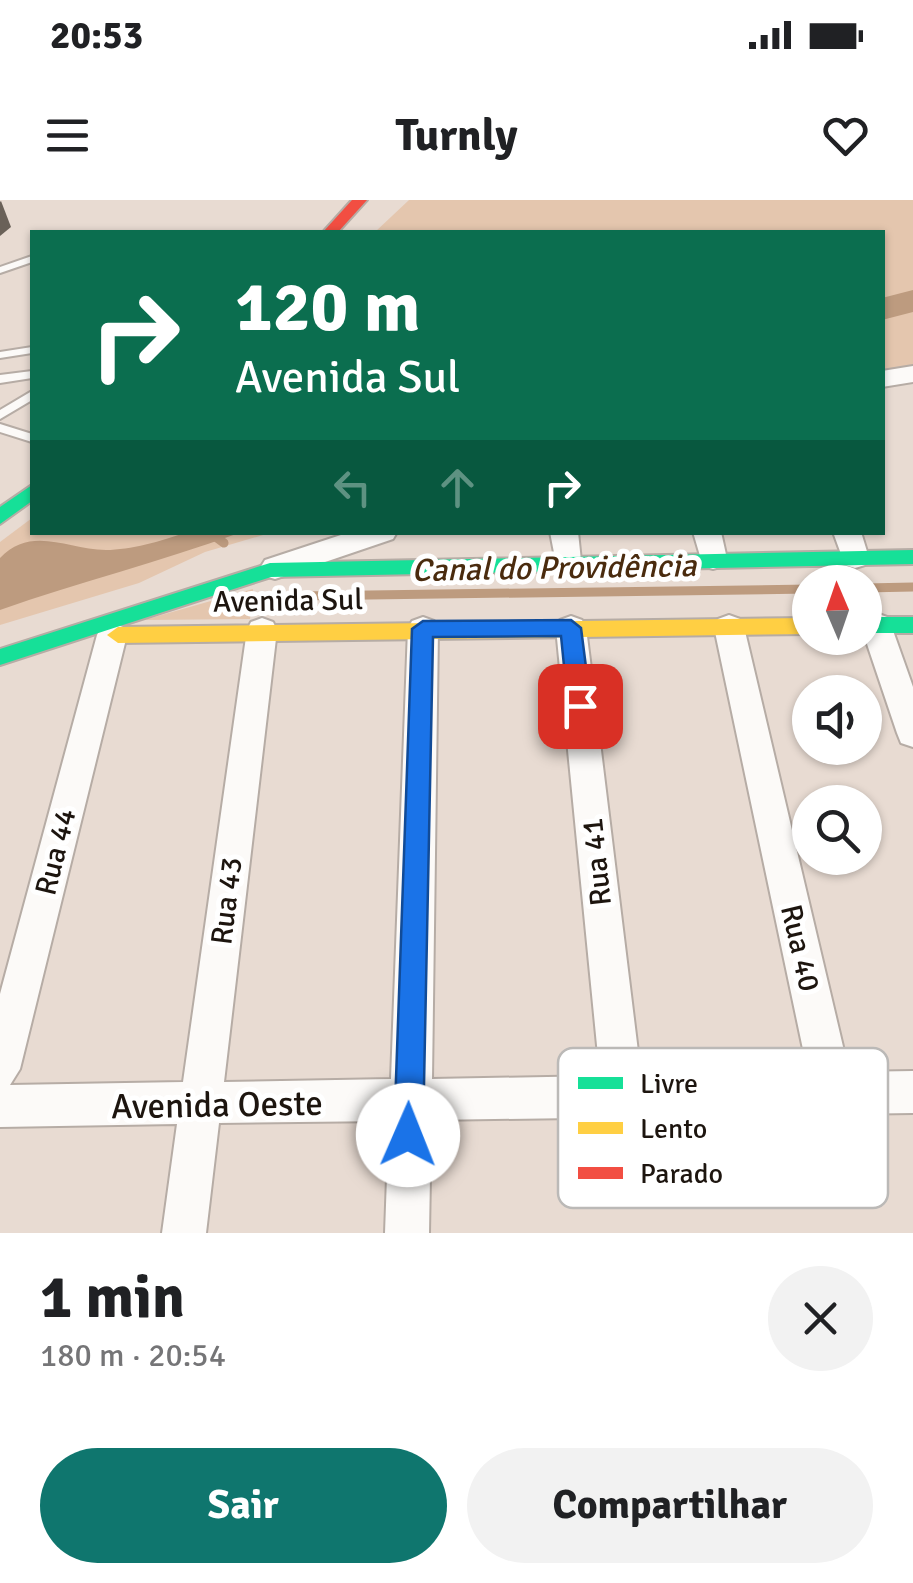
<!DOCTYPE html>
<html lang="pt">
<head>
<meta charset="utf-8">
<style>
	:root { --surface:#fff; --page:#f2f2f2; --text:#202124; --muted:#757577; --accent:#0f766e }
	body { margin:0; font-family:Signika,sans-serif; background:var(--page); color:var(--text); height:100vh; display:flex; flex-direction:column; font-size:38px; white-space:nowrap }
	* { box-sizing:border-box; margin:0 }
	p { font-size:32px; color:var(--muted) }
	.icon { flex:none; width:55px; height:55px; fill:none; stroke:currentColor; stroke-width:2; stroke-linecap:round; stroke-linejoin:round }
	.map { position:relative; height:1033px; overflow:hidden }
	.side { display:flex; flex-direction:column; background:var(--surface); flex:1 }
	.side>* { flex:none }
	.hud { position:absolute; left:30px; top:30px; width:855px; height:305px; border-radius:0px; box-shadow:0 2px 8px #0004; background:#0b6e4f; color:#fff; overflow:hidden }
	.needle { width:65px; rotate:358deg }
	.controls { position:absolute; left:792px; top:365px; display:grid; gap:20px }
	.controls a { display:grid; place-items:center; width:90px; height:90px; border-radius:50%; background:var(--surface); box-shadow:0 2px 8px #0004; font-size:50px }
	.pin { position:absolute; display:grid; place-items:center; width:85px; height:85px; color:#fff; margin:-42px; border-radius:20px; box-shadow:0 5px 15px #0006 }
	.me { position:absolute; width:110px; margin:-55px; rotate:1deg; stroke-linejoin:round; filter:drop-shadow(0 0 8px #0008) }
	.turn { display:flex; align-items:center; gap:35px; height:210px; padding:0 40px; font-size:45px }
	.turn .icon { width:130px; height:130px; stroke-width:2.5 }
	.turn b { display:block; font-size:70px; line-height:85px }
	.lanes { display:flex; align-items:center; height:95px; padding:0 40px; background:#0003; justify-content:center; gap:50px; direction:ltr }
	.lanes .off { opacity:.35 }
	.round { display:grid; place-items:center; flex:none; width:105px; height:105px; border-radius:52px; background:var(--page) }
	.overview { display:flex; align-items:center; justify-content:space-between; height:170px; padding:0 40px }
	h1 { font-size:60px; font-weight:800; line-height:75px }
	.action { display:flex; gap:20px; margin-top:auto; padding:20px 40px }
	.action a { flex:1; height:115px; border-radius:60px; background:var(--accent); color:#fff; font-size:40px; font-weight:800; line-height:115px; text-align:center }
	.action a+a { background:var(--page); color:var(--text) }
	.status { display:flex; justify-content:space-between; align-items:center; height:70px; padding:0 50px; background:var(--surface); direction:ltr }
	.status svg { height:28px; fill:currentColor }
	header { display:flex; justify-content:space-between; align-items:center; height:130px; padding:0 40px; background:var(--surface); font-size:45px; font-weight:800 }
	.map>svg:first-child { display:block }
	.green { fill:#e4c6ae }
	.water { fill:#bd9b7f }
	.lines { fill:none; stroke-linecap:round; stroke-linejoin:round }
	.stream { stroke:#bd9b7f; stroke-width:9 }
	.river { fill:#bd9b7f; fill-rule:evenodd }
	.lane-casing { stroke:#b6aca5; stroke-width:4 }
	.street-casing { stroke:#b6aca5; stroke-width:4 }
	.fast-casing { stroke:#b6aca5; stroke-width:4 }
	.slow-casing { stroke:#b6aca5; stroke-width:4 }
	.jam-casing { stroke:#b6aca5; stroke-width:4 }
	.lane { fill:#fcfaf8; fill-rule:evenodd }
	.street { fill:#fcfaf8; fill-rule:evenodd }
	.fast { fill:#16e098; fill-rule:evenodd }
	.slow { fill:#ffcf43; fill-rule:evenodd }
	.jam { fill:#f24e42; fill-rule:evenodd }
	.shaded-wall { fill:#6a6158 }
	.route { fill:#1a73e8; stroke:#114b97; stroke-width:2.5 }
	.labels { text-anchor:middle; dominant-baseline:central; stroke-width:10; stroke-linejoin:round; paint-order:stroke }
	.street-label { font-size:30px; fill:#1d150f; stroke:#fff }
	.water-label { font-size:32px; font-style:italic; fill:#4a2b0e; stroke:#fff }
	.near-street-label { font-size:35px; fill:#1d150f; stroke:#fff }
	.key { fill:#fff; stroke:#bbb9b7; stroke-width:2.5 }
	.key-label { font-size:28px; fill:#1d150f }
</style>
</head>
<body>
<div class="status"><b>20:53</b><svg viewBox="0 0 49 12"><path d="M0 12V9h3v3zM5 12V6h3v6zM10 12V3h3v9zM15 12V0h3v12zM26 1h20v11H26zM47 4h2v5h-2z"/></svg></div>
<header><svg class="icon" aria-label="menu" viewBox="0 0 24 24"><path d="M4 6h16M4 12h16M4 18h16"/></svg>Turnly<svg class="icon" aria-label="heart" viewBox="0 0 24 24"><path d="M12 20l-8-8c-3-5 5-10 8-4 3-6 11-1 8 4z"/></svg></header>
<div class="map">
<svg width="913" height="1033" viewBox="0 0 913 1033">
	<rect width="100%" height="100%" fill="#e8dbd2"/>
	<!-- green -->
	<path class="green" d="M409,0H913V167L883,172L882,32H375Z
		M32,318V332L270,333L205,352L139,383L0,425V342Z
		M253,389L250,419L144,420Z"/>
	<!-- water -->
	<path class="water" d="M184,333H239C160,362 79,382 0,410V358C31,325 67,349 106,350C130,350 162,341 184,333Z"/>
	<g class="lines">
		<!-- stream -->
		<path class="stream" d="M209,332L224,343
			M865,388L913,387
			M299,396L810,389"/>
		<!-- river -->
		<path class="river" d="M913,90V112L882,120V98Z"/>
		<defs>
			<path id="lane" d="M32,56V62L0,73V67Z
				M32,147V153L0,158V152Z
				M32,171V178L0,183V175Z
				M32,191V200L0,219V210Z
				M0,224L32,234V242L0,232Z"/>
			<path id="street" d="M913,166V182L882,187V171Z
				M350,332H397L393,339L275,379L265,376L260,368L265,360Z
				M550,332H578L581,361L577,368L567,372L557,368Z
				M693,332H721L727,359L723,366L713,369L703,366Z
				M833,332H861L869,358L865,365L855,368L845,365Z
				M876,413L887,417L891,425L913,487V547L901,543L897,533L865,438V417Z
				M729,415L740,419L744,427L849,872L913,871V913L431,920L429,1033H385L389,921L219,923L206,1033H162L177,924L0,927V794L97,435L101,427L112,423L123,427L127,435L20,869L10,885L183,882L247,430L251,422L262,418L273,422L277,430L224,882L391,879L408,429L412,421L423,417L434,421L438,429L432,879L600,876L556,428L560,420L571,416L582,420L586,428L641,876L808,873L714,427L718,419Z"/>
			<path id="fast" d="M32,285V301L0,324V307Z
				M913,350V364L271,377L0,465V449L270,363Z
				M865,417H913V433H865Z"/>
			<path id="slow" d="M810,418V434L118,443L107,435L118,427Z"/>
			<path id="jam" d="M352,0H367L338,32H323Z"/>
		</defs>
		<!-- lane casing -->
		<use href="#lane" class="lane-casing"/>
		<!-- street casing -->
		<use href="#street" class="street-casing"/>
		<!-- fast casing -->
		<use href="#fast" class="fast-casing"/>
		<!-- slow casing -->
		<use href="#slow" class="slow-casing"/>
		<!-- jam casing -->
		<use href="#jam" class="jam-casing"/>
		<!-- lane -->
		<use href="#lane" class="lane"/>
		<!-- street -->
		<use href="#street" class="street"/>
		<!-- fast -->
		<use href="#fast" class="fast"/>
		<!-- slow -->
		<use href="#slow" class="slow"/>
		<!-- jam -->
		<use href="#jam" class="jam"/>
	</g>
	<!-- shaded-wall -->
	<path class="shaded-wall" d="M1,1L11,27L0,36V2Z"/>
	<!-- route -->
	<path class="route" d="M571,420L581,428L591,506L580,515L568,506L561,436L433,437L423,935L419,945L408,950L398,945L394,935L412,429L423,421Z"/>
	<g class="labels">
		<!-- street labels -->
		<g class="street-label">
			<text transform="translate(288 401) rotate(-1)">Avenida Sul</text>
			<text transform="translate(56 652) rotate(-76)">Rua 44</text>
			<text transform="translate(597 662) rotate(-96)">Rua 41</text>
			<text transform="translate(227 701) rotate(-83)">Rua 43</text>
			<text transform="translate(800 748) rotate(77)">Rua 40</text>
		</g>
		<!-- water labels -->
		<g class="water-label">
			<text transform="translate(554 368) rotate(-1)">Canal do Providência</text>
		</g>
		<!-- near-street labels -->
		<g class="near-street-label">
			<text transform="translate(217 905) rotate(-1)">Avenida Oeste</text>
		</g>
	</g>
	<!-- legend -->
	<rect x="558" y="848" width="330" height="160" rx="15" class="key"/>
	<rect x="578" y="877" width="45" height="12" fill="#16e098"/>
	<rect x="578" y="922" width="45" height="12" fill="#ffcf43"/>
	<rect x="578" y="967" width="45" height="12" fill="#f24e42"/>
	<g class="key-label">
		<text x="640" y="893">Livre</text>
		<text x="640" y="938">Lento</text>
		<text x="640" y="983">Parado</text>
	</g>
</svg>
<div class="controls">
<a><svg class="needle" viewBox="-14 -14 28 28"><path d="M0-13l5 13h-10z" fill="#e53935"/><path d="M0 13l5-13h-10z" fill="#757577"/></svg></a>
<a><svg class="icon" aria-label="sound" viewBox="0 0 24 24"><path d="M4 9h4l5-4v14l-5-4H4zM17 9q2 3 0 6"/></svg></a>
<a><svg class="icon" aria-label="search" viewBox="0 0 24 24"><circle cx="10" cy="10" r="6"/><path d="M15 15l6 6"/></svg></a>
</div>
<div class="pin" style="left:580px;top:506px;background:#d93025"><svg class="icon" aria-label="arrive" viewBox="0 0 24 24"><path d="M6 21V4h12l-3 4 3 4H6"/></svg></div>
<svg class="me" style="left:408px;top:935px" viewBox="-20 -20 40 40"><circle r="19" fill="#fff"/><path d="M0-13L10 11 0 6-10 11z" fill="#1a73e8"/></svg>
<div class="hud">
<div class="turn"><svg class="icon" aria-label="right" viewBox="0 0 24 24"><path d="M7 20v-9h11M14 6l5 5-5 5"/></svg><div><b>120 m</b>Avenida Sul</div></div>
<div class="lanes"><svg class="icon off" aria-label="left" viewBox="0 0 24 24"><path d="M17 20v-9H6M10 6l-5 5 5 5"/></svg><svg class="icon off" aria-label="ahead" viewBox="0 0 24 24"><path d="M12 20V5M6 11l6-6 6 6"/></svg><svg class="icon" aria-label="right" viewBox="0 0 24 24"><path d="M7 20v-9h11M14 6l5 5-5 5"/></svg></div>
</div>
</div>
<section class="side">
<div class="overview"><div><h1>1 min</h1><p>180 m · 20:54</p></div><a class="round"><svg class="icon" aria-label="close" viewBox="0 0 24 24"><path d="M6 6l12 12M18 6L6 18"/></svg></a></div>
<div class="action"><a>Sair</a><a>Compartilhar</a></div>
</section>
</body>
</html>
